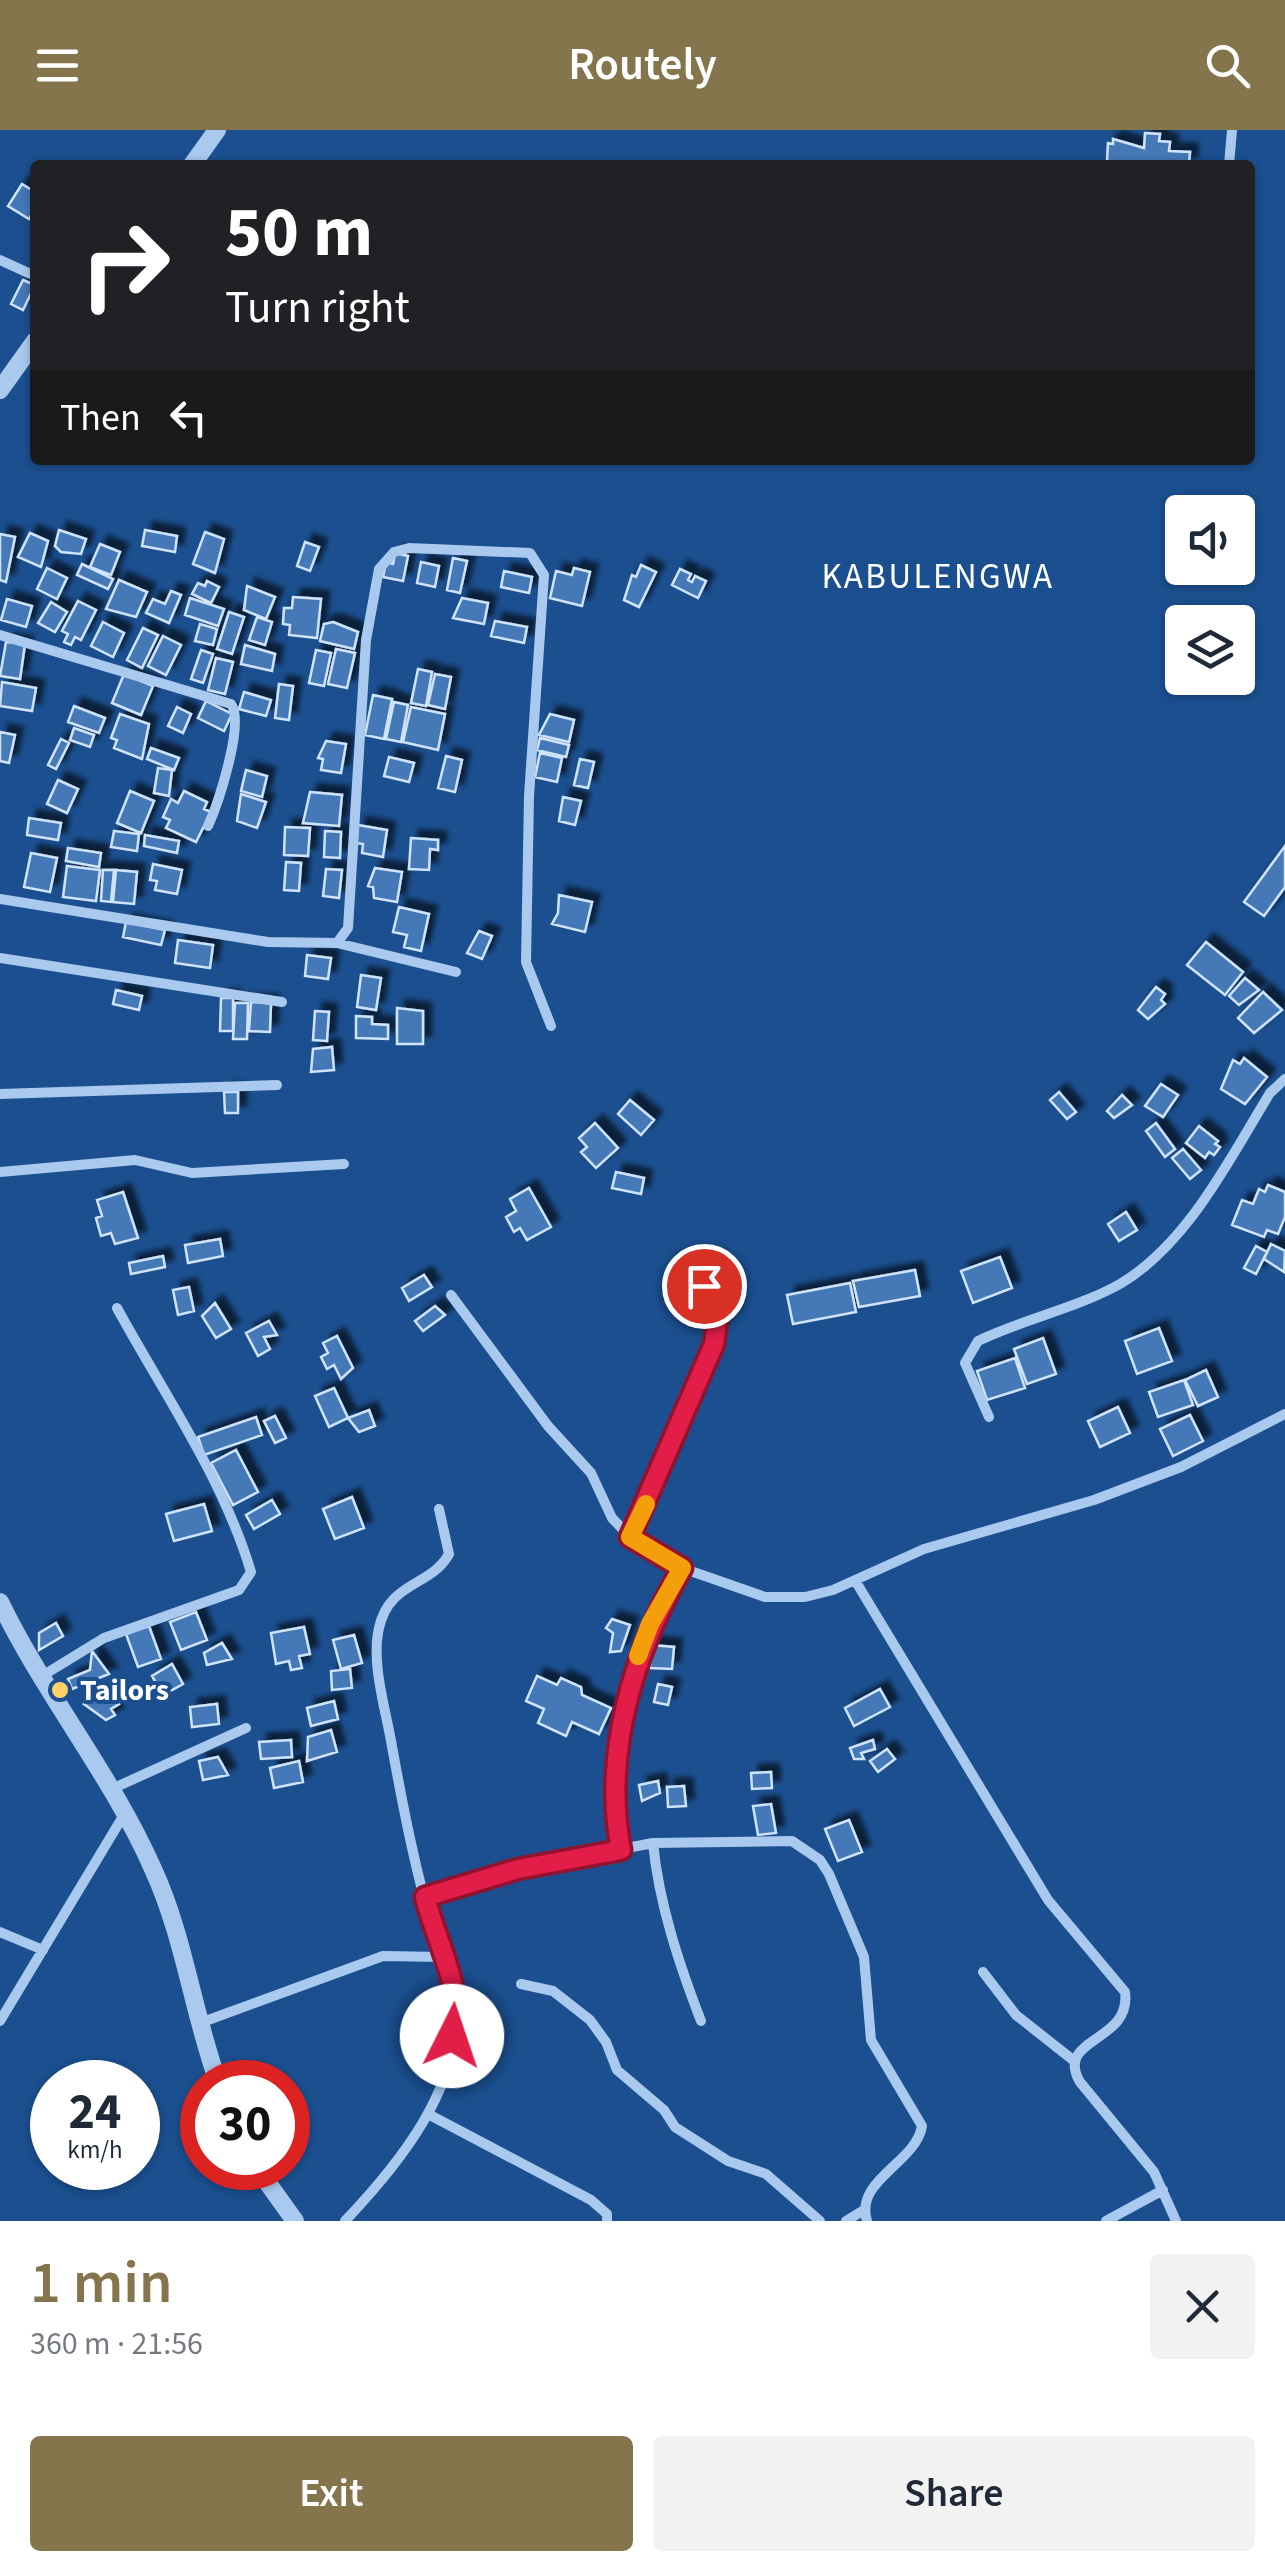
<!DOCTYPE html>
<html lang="en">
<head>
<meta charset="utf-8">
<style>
	:root { --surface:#fff; --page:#f2f2f3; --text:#1f2937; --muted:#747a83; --accent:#84754c }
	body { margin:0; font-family:"Source Sans 3",sans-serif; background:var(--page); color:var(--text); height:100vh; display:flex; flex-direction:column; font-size:38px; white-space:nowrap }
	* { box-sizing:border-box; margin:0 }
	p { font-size:32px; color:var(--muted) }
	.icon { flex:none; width:55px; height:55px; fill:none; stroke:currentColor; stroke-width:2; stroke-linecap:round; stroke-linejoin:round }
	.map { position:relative; height:2091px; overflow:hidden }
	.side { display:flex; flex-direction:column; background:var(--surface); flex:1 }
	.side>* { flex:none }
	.top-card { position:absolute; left:30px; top:30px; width:1225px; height:305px; border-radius:10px; box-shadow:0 2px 8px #0004; background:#202124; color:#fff; overflow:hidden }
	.buttons { position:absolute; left:1165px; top:365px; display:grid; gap:20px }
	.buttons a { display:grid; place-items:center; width:90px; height:90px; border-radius:10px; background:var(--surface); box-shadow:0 2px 8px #0004; font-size:50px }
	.speed { position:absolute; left:30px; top:1930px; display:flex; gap:20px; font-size:50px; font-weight:700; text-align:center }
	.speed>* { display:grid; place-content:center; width:130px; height:130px; border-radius:50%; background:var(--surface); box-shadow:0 2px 8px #0004; line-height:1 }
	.speed small { font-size:25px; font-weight:400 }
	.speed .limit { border:15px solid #d22; background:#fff; color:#111 }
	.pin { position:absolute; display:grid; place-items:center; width:85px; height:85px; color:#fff; margin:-42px; border:5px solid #fff; border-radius:50%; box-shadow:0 2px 10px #0007 }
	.me { position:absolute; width:110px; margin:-55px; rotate:4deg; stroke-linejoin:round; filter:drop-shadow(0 0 8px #0008) }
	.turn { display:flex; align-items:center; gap:35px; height:210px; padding:0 30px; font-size:45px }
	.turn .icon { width:130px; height:130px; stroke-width:2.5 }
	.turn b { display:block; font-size:70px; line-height:85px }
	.then { display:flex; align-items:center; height:95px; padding:0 30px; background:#0003; gap:20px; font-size:38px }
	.round { display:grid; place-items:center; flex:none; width:105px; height:105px; border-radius:10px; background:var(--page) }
	.overview { display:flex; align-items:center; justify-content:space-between; height:170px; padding:0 30px }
	h1 { font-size:60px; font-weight:600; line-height:75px; color:var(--accent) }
	.primary-button { display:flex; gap:20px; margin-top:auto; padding:20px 30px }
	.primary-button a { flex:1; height:115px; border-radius:10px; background:var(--accent); color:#fff; font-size:40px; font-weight:600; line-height:115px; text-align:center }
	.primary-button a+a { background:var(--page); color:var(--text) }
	header { display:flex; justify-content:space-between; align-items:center; height:130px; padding:0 30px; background:var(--accent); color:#fff; font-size:45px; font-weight:600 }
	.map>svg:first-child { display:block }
	.building { fill:#4478b7; stroke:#cfe3fa; stroke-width:2.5; filter:url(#shadow) }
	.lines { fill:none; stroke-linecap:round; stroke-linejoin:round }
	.minor { stroke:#a9c9ee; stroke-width:10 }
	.tertiary { stroke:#a9c9ee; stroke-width:18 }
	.route-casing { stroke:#92132f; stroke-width:25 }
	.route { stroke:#e11d48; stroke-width:18 }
	.slow { stroke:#f59e0b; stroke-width:18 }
	.poi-dot { fill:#ffd166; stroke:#1b4f8f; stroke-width:4 }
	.labels { text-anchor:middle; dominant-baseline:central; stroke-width:8; stroke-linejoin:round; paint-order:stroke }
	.poi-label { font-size:30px; font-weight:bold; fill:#fff; stroke:#1b4f8f; text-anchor:start }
	.quarter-label { font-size:35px; letter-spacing:2.5px; fill:#fff; stroke:#1b4f8f }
</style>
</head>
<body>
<header><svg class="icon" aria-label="menu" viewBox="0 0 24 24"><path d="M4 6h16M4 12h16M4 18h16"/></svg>Routely<svg class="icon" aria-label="search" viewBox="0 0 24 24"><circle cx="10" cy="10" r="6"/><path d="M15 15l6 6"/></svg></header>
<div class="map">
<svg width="1285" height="2091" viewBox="0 0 1285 2091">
	<defs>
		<filter id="shadow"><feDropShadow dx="8" dy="-8" stdDeviation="2.5" flood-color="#0009"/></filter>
	</defs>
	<rect width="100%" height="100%" fill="#1b4f8f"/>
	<!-- building -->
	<path class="building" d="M1145,3L1160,4L1159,11L1170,12L1169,21L1190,22L1189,35L1107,31L1108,13L1113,14V9L1144,18Z
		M22,54L35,62V80L29,89L8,76Z
		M23,150L35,155L23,180L11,174Z
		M59,400L86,409L81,424L61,422L55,416Z
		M145,400L177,406L175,422L142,416Z
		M205,402L224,409L215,443L193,434Z
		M30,403L48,411L41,437L18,427Z
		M0,404L15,407L6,452L0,450Z
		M305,412L319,417L310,441L297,436Z
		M100,414L120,422L111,445L90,437Z
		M395,423L408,426L403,451L383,447L386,432L393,434Z
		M453,428L467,431L460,463L447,460Z
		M421,432L439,436L435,457L417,453Z
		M82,434L113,449L108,459L77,445Z
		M641,435L656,442L639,477L624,470L632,445L636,447Z
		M47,438L67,448L57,469L37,459Z
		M574,438L590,442L582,476L550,468L556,441L572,445Z
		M680,439L691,444L688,450L692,452L695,446L706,451L698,468L672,455Z
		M504,441L532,447L529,463L501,457Z
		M119,450L147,462L136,487L106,479Z
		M207,451L219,457L211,473L192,464L198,453L205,456Z
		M247,456L275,467L266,489L244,480Z
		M171,461L181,465L169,493L146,483L153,469L165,474Z
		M293,467L321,469L317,508L289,505L290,495L283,494L284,478H292Z
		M190,468L224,479L218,496L185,485Z
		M462,468L488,473L484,494L453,488Z
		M7,469L32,476L26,497L1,490Z
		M78,471L96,480L81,510L75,507L71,515L64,512L68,504L62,501Z
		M51,472L67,482L55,502L38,493Z
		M229,482L244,487L232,524L217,519Z
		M257,487L272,492L265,515L249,510Z
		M495,491L527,497L524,513L491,506Z
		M103,492L124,503L113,527L91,516Z
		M333,492L358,502L354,519L320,511L324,494Z
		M200,494L217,499L213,515L195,511Z
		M143,498L158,505L142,538L127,530Z
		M163,506L181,515L166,545L148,536Z
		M6,512L25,514L20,549L0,546Z
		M245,515L275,524L272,541L241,534Z
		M336,519L355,523L347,558L328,554Z
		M201,520L213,524L203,553L191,549Z
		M316,520L331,523L324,556L309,553Z
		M216,528L233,532L225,564L208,560Z
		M418,539L432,542L426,576L411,573Z
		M124,544L153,556L141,585L112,573Z
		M435,544L451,547L445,579L428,575Z
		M2,552L36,558L32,581L0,576Z
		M279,554L293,556L289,590L275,588Z
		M244,562L271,570L266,586L239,579Z
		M373,565L392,569L384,609L365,605Z
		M206,571L232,584L224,601L198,588Z
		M394,572L408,575L401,612L386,609Z
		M74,576L105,588L99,603L68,592Z
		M177,577L191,584L183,603L168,596Z
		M411,577L445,584L438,620L403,612Z
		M120,584L149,594L142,629L114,618L117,610L111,608Z
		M550,584L574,590L569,612L539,605Z
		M74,598L94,605L90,617L70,610Z
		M0,602L15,605L9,633L0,631Z
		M540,608L569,615L566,627L537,620Z
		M61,609L69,613L56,639L48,635Z
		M326,611L346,614L341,643L321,640L323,629L318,628Z
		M151,618L179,628L174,640L147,629Z
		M540,623L562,628L557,652L535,647Z
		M446,626L462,630L455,662L438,658Z
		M389,627L414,633L409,652L384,646Z
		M580,629L594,632L588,658L574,655Z
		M158,638L172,640L169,666L154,663Z
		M246,640L267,646L262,667L241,661Z
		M58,650L78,659L67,683L47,674Z
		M130,661L154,671L141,703L117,693Z
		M184,661L207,672L204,679L211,682L196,712L166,698L170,690L163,687L171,669L178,673Z
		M310,662L342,665L339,696L303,693Z
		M241,664L266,672L257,698L237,691Z
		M563,667L581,671L575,695L559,691Z
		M29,688L61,693L58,710L27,705Z
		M358,695L387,700L383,727L362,723L363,714L356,713Z
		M285,697L310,698L308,726L284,725Z
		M114,701L139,704L137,721L111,717Z
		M325,701L341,702L340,728L324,727Z
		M145,705L179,711L177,723L144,716Z
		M411,708L438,710V720L430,719L429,740L409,739Z
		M1285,716V757L1264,786L1244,772Z
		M68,718L101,723L99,737L66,731Z
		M31,723L57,728L50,762L24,757Z
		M286,732L301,733L299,761L284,760Z
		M153,734L182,740L177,764L155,760L157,751L150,750Z
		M67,736L100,740L96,771L63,767Z
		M375,738L402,742L397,772L374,768L373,757L368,756Z
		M326,739L342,740L339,768L323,766Z
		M103,740H114L111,772L101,771Z
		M116,740L137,742L134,774L113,772Z
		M559,765L592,772L585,802L552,794L558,783Z
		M399,777L429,784L421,821L404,817L407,805L393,802Z
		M126,792L165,800L161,815L123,807Z
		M479,801L492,806L482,829L467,823Z
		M178,810L213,815L210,838L175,833Z
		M1206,812L1243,842L1225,865L1187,835Z
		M307,825L331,828L328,849L305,846Z
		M361,845L381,848L376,880L357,877Z
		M1245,848L1259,860L1239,875L1229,866Z
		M1156,857L1165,864L1161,870L1165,874L1148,889L1138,880Z
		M116,860L142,866L139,880L113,874Z
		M1263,862L1282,880L1254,903L1238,888Z
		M221,868H233V901H220Z
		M251,872L271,873L270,902L249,901Z
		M235,873H248L247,909H233Z
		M397,878L423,881V914H397Z
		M315,881L329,882L327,911L313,910Z
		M356,886L372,887V894L388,895V909L356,908Z
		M332,917L334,940L311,942L313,919Z
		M1244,928L1267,947L1245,974L1221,959L1233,930L1240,934Z
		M1161,954L1178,965L1163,987L1145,976Z
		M224,962H238V983H225Z
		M1059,962L1076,982L1067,989L1050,970Z
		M1122,965L1132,975L1114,988L1107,981Z
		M630,970L654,990L641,1005L618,984Z
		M595,993L618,1018L596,1038L581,1022L587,1017L579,1008Z
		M1156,993L1175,1019L1165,1027L1146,1001Z
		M1199,996L1218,1011L1215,1014L1220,1017L1214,1025L1209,1022L1205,1028L1186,1013Z
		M1183,1019L1201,1040L1190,1049L1172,1028Z
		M616,1042L644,1048L641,1064L612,1058Z
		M1268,1055L1285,1062V1087L1278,1104L1267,1100L1264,1107L1232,1095L1242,1070L1253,1074L1259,1059L1265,1062Z
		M529,1058L551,1097L527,1110L520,1098L514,1102L506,1087L516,1081L510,1069Z
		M123,1062L138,1108L115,1114L111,1103L101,1106L96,1088L102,1086L97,1070Z
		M1126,1082L1137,1100L1119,1111L1108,1094Z
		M220,1109L223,1126L188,1133L185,1115Z
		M1271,1114L1285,1121L1284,1142L1264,1129Z
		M1256,1116L1267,1122L1256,1144L1244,1138Z
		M163,1126L165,1137L131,1144L129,1133Z
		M1000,1127L1012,1158L973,1173L961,1141Z
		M915,1140L920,1166L859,1177L853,1151Z
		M424,1145L432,1157L409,1171L402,1158Z
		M850,1153L856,1182L793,1194L787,1165Z
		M189,1157L194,1181L178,1185L173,1160Z
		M215,1173L231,1199L216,1208L202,1186Z
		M435,1176L445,1185L423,1201L415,1191Z
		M269,1191L277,1205L264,1207L270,1219L258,1226L246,1203Z
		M1159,1198L1172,1231L1137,1244L1125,1211Z
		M337,1206L353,1238L341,1249L334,1235L327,1239L321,1227L328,1223L323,1213Z
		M1043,1208L1056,1244L1027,1254L1014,1219Z
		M1015,1228L1025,1258L987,1270L977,1241Z
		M1206,1240L1218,1267L1198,1276L1185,1250Z
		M1184,1250L1193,1275L1158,1287L1149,1262Z
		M334,1258L348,1288L329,1297L315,1266Z
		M1118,1277L1130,1303L1100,1317L1088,1291Z
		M369,1280L375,1296L359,1302L348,1288Z
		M1190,1285L1203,1311L1173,1326L1160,1299Z
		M275,1286L286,1308L275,1313L264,1291Z
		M256,1287L262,1305L204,1325L198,1307Z
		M236,1320L258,1362L233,1375L211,1333Z
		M352,1367L364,1398L335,1409L323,1379Z
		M272,1370L280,1384L254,1399L246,1385Z
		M204,1374L212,1401L174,1411L166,1384Z
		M196,1482L207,1510L181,1520L170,1492Z
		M612,1489L630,1495L621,1521L610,1522L613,1503L606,1498Z
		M56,1493L63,1506L39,1520V1503Z
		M149,1496L161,1529L138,1537L126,1504Z
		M304,1497L310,1524L299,1526L302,1538L291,1540L289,1531L276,1534L271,1503Z
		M354,1505L362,1533L341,1539L333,1510Z
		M222,1513L232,1529L207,1535L204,1523Z
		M651,1515L674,1517L672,1539L650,1538Z
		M92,1521L109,1544L72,1559L68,1549L90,1540Z
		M172,1534L183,1554L163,1565L152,1546Z
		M350,1539L352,1558L332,1560L331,1541Z
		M537,1546L557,1555L561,1548L581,1557L582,1565L611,1578L599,1604L572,1592L566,1606L538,1593L544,1579L526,1571Z
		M658,1554L672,1557L668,1575L654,1572Z
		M110,1559L119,1574L111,1579L115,1585L106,1590L84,1574Z
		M880,1559L890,1577L854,1596L845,1578Z
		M334,1571L338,1589L311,1596L307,1578Z
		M217,1574L219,1594L192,1597L190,1577Z
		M331,1600L337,1622L307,1631L308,1607Z
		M291,1610L292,1627L261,1629L259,1612Z
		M873,1610L875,1619L861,1623L864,1629H854L850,1618Z
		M887,1619L895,1629L878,1642L870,1631Z
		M218,1627L228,1645L203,1650L199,1631Z
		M299,1631L303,1652L274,1658L270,1638Z
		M771,1642L772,1658L752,1659L751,1643Z
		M658,1651L660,1663L642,1671L639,1655Z
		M684,1656L686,1676L668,1677L667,1657Z
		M771,1674L776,1703L758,1705L753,1676Z
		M849,1690L862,1722L838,1731L825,1699Z"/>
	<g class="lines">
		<!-- minor -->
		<path class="minor" d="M1229,35L1232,0
			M0,130L35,146
			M0,505L231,574C245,593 218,674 208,696
			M0,769L268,812L337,813L348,798L366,510L379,439L394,422L409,418L530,423L544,445L529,666L526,832L551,896
			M337,813L456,842
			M0,828L282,872
			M0,964L277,955
			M0,1042L135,1030L192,1043L344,1034
			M451,1165L548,1296L591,1343L612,1388L630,1407L682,1438L765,1467H805L833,1460L924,1419L1094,1370L1181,1337L1285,1284
			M989,1287L965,1233L978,1211C1023,1189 1075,1179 1120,1154C1188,1114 1230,1028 1270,963L1285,949
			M630,1407L714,1214L718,1184L704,1156
			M856,1452L1048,1770L1125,1862C1132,1913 1054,1907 1080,1952L1154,2042L1176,2091
			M42,1546L104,1508L239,1460L251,1442C223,1348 164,1264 117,1178
			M114,1658L246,1598
			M653,1713C659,1774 679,1834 701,1891
			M621,1720C602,1623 634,1522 682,1438
			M425,1767L518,1739L653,1713L792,1711L820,1730L829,1744L864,1827L871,1910L922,1996C916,2033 854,2050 867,2091
			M0,1802L43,1820
			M983,1842L1016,1885L1073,1930
			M521,1854L553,1861L590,1890L606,1912L617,1940L664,1980L675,1997L728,2031L766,2044L820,2091
			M0,1891L125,1683
			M200,1893L383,1826L443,1827
			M428,1984L591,2070L607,2084V2091
			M345,2091C400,2033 459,1960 458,1874C457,1850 442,1833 436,1810C416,1745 403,1677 391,1611C385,1577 371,1532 379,1498C389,1451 431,1457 449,1424L439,1379
			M846,2091L864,2080
			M1106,2091L1163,2060"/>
		<!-- tertiary -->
		<path class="tertiary" d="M192,35L217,0
			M0,260L35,211
			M0,1472C45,1565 111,1644 153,1739C184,1806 193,1883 218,1952
			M257,2038L295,2091"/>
	</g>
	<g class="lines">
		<defs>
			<path id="route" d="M452,1906C463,1852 438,1819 425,1767L518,1739L621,1720C602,1623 634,1522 682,1438L630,1407L714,1214L718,1184L704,1156"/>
		</defs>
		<!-- route casing -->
		<use href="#route" class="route-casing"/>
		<!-- route -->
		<use href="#route" class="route"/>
		<!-- slow -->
		<path class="slow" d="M638,1526L650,1494L682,1438L630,1407L646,1374"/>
	</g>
	<!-- markers -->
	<circle class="poi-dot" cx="60" cy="1560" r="10"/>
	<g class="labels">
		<!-- poi labels -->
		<g class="poi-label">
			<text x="80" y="1560">Tailors</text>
		</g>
		<!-- quarter labels -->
		<g class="quarter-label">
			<text x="938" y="447">KABULENGWA</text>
		</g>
	</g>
</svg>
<div class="buttons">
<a><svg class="icon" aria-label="sound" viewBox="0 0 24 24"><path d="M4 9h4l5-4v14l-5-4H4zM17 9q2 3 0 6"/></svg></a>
<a><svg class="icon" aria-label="layers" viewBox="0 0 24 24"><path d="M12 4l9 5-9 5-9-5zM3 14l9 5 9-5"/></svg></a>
</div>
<div class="speed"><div>24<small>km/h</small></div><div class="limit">30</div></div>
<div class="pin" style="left:704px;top:1156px;background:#d93025"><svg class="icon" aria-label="arrive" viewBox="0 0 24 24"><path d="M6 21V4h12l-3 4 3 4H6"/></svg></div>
<svg class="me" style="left:452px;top:1906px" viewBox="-20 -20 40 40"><circle r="19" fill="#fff"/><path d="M0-13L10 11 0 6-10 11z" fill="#e11d48"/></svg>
<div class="top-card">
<div class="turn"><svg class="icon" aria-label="right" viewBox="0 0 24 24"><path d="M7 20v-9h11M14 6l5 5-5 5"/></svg><div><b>50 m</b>Turn right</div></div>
<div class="then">Then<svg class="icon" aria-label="left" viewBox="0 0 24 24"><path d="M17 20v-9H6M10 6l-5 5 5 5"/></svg></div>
</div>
</div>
<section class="side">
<div class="overview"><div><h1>1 min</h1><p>360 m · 21:56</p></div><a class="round"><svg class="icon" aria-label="close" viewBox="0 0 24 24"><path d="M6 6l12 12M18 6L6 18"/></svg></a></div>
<div class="primary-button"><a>Exit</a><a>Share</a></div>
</section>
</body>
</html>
